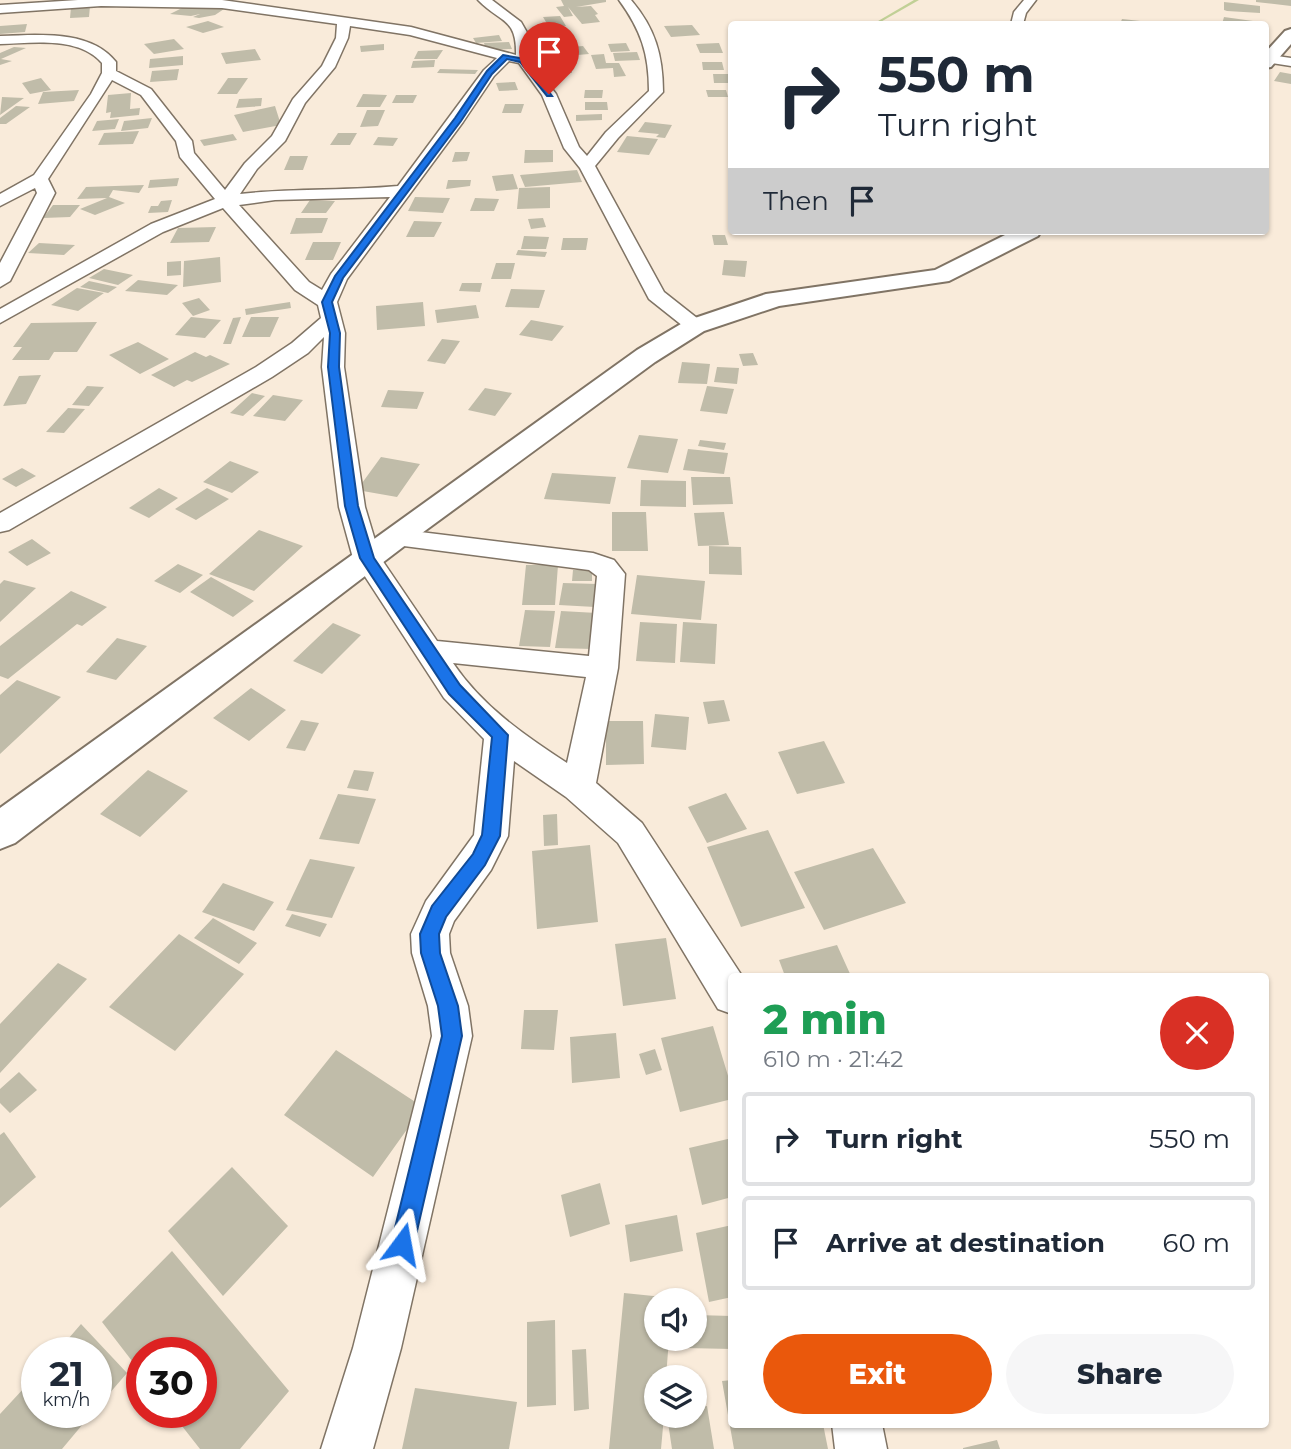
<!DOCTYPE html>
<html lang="en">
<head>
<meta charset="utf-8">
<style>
	:root { --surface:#fff; --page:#f6f6f7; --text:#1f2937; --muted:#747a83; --line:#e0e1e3; --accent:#ea580c }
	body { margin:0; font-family:Montserrat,sans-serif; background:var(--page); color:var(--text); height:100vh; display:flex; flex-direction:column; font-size:26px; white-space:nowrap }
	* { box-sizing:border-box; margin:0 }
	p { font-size:23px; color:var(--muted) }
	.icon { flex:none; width:38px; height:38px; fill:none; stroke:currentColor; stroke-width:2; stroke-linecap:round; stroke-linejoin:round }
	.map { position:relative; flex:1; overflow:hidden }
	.drawer { position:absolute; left:728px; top:973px; width:541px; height:455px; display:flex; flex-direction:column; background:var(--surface); border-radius:7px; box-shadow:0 2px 5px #0004 }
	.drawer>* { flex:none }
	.banner { position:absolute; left:728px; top:21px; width:541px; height:214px; border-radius:7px; box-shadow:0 2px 5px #0004; background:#fff; color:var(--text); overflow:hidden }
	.tools { position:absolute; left:644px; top:1288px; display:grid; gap:14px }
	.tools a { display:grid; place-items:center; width:63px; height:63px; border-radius:50%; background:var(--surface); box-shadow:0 2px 5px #0004; font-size:35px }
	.speed { position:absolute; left:21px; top:1337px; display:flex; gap:14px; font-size:35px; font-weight:700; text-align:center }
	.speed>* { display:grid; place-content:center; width:91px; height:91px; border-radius:50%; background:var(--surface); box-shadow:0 2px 5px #0004; line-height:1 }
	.speed small { font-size:18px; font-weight:400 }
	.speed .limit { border:10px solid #d22; background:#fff; color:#111 }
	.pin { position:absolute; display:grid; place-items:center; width:60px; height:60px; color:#fff; margin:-72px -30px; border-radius:50% 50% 50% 0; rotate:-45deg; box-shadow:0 0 7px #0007 }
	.pin .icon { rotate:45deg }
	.me { position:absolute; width:77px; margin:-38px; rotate:13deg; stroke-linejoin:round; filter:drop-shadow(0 0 5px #0008) }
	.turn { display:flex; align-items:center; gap:24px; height:147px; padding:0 35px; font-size:32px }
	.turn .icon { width:91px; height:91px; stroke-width:2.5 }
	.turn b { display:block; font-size:49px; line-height:60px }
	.then { display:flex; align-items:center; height:66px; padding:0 35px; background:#0003; gap:14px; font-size:26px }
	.round { display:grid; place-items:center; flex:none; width:74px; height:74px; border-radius:37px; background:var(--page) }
	.headline { display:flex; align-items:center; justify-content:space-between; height:119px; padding:0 35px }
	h1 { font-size:42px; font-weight:800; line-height:52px; color:#1e9e55 }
	.cta { display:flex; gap:14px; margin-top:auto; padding:14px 35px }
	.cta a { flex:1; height:80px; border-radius:42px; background:var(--accent); color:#fff; font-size:28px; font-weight:800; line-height:80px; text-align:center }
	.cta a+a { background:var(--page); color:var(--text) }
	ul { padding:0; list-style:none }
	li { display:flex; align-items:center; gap:21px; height:94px; margin:0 14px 10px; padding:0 21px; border:4px solid var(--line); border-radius:7px }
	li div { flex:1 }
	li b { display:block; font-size:26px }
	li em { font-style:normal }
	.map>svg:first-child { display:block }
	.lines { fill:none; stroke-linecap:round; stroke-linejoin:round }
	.stream { fill:#c1d096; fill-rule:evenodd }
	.building { fill:#c0bca9 }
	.minor-casing { stroke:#807465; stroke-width:3 }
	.secondary-casing { stroke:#807465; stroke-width:4 }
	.minor { fill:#fff; fill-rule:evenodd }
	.secondary { fill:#fff; fill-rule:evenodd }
	.route { fill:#1a73e8; stroke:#114b97; stroke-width:2 }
</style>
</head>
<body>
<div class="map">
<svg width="1291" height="1449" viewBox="0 0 1291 1449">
	<rect width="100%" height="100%" fill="#f9ebda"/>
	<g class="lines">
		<!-- stream -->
		<path class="stream" d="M914,0H919L877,24H873Z"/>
	</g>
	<!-- building -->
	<path class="building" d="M561,0H606V2L576,7L591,6L598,14L595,15L600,22L582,24L568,7L573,16L564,17L556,7L564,6Z
		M1256,0H1291V6L1256,2Z
		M1224,2L1260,6V13L1227,11L1224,10Z
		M90,6L89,17L70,18L71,7Z
		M184,7L224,9L215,15L199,18L193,17L200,14L191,16L170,14Z
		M560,16L566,26L549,27L543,17Z
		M1224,17L1253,21L1252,24H1222Z
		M1122,19L1159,23V24H1120Z
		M208,21L224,27L203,33L186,27Z
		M27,24L25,32L0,34V26Z
		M692,25L700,35L671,37L664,26Z
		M499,35L502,41L476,43L473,38Z
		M174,39L184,49L154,54L144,44Z
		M509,42L512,49L493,50L492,47H485L484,43Z
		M626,43L630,51L611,52L608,44Z
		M719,43L723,53H700L696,44Z
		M384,44V50L361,52L360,46Z
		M583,46L589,54L566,56L564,53L546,54L543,48L570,47L573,53L576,52L572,47Z
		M14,47L26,48L1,59L12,61L0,65V53Z
		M255,49L261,60L226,64L221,53Z
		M443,50L437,59H414L418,51Z
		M637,52L640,60L615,61L613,53Z
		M604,54L606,63H619L626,76L614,77L613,68L596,69L591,55Z
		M183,56V65L149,68L150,59Z
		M435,60L434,67L411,68L413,61Z
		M702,62H722L724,70H703Z
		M571,65L572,73H552L551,66Z
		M179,69L177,80L150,82L152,71Z
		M440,69L478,70L475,74L437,73Z
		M1280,72L1291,74V84L1274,81Z
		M713,74H731L732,83H714Z
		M41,78L51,90L30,94L22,83Z
		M228,78H248L237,94H217Z
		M515,82L518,90L499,91L496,83Z
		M79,90L74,101L38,104L43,92Z
		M585,90H603L602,98H584Z
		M706,90H726L728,97H708Z
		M131,93L130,109L140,108L139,115L110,118L111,112L106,113L108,95Z
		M363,94L387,95L380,107H356Z
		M396,95H417L413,103H392Z
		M2,97L24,98L0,115Z
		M262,98L261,106L236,108L239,99Z
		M585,102H607L608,110H585Z
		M505,104H524L521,113H502Z
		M16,106L30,107L6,124H0V118Z
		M275,106L281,125L243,132L234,115Z
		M367,110H385L378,126L360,127Z
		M602,114V120L576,121V115Z
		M152,118L148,128L121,131L124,121Z
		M119,119L115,129L92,131L97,121Z
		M645,122L672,125L665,138L656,137L659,134L638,132Z
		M139,131L133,144L98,145L104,133Z
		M338,133H357L350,145H330Z
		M233,134L237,140L204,146L200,140Z
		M627,136L658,139L649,155L617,152Z
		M378,137L398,138L393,146L373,145Z
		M525,150H553V162L524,163Z
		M455,152H470L467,161L452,162Z
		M290,156H308L303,170H284Z
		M577,170L582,182L525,187L520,175Z
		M513,174L518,189L496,191L492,176Z
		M179,178L177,186L148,188L150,180Z
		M448,180H471L470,186L446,189Z
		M144,185L139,193L113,190L109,197L125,203L95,215L80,209L107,198L77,199L86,187Z
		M550,187V208L517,209L519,188Z
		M415,197L450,198L443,213L408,211Z
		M475,198L499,199L494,211H470Z
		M172,200L168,212L148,213L151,206H158L161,201Z
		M310,200L335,201L326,213H301Z
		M53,205H80L70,217L43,218Z
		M296,218H328L322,233L290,234Z
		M543,218L546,227L531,229L528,219Z
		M414,221L442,222L434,237H406Z
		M216,227L209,242L170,243L178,228Z
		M712,235H725L728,245H714Z
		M524,236L549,237L546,249H521Z
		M563,238H588L586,250H561Z
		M313,242H341L333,260H305Z
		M39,243L75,245L64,255L28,253Z
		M518,250L547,252L545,257L516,255Z
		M220,257L221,282L183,287L184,261Z
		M724,260L747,261L745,277L722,275Z
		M181,261V275L167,276V262Z
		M496,263H515L511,279H491Z
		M104,269L133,275L118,285L89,278Z
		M138,280L178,285L167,295L125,291Z
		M89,281L117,287L108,293L80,287Z
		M462,283H482L480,292L459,291Z
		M77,288L104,293L78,311L51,305Z
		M511,289L545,290L539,308L505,307Z
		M199,298L210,310L193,316L182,303Z
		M290,302L291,308L246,315L245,309Z
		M423,302L425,326L377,330L376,306Z
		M476,305L479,318L437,323L435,310Z
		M191,317L221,320L205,338L175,335Z
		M241,317L231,344H223L233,318Z
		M251,317H279L270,337H242Z
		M531,320L564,326L552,341L519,335Z
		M97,322L77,352H54L49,360H12L22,347H13L31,323Z
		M442,339L460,341L445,364L427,361Z
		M138,342L169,359L140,374L109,355Z
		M195,352L206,357L210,355L230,364L192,382L187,380L174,387L151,375Z
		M753,353L758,365L743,366L739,354Z
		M682,362L710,364L707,384L678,383Z
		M717,367L739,368L737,384L714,382Z
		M41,375L26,404L3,406L19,376Z
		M87,386L104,387L89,406L72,405Z
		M707,386L734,389L727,414L700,411Z
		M485,388L512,393L495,416L468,410Z
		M388,390L424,392L417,409L381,407Z
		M252,393L265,396L243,416L230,413Z
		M273,395L303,400L285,421L253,416Z
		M68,408L85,409L64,433L46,432Z
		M639,435L678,439L668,473L627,468Z
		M700,440L726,443L724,450L698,446Z
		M688,449L728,453L724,474L683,470Z
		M381,457L420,464L397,497L357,490Z
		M230,461L259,472L232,493L203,482Z
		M22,468L36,476L16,487L2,479Z
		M552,473L616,477L610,504L544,499Z
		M691,477H730L733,504L693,505Z
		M641,480L686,481V507L640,506Z
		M159,488L178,498L149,518L129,508Z
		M207,488L229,499L196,520L175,509Z
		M612,512H646L648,551H612Z
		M724,512L729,545L698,546L694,513Z
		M259,530L303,546L254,591L209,574Z
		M32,539L51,553L27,566L8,552Z
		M709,546L741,547L742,575L709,574Z
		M178,564L203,575L180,593L154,581Z
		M526,565H558L555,605H522Z
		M573,570H592V581H572Z
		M637,575L705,581L701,620L631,614Z
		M211,577L254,601L233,617L190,592Z
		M4,580L36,588L0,622V584Z
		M563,583L598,584L595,607L559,605Z
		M71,591L107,607L82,626L77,624L8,679L0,676V646Z
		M525,610L555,611L550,647L519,646Z
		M561,611L597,613L592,649L555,648Z
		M640,622L677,624L675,663L636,661Z
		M683,622L717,624L715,664L680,662Z
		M333,623L361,635L322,674L293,661Z
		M117,638L147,646L116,680L86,672Z
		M17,680L61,697L0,754V695Z
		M251,688L286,710L249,741L213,718Z
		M724,700L730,721L708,724L703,702Z
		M655,714L689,717L686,750L651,747Z
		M301,720L319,723L305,751L286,748Z
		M606,721H643L644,764L606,765Z
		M824,741L845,783L797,794L778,752Z
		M148,770L188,791L140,837L100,814Z
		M354,770L374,772L368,791L347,788Z
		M726,793L747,829L707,843L688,807Z
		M338,794L376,799L359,844L319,839Z
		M557,814L558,845L544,846L543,815Z
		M768,830L805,908L741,927L707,847Z
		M590,845L598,922L537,929L532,851Z
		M873,848L906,903L824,930L794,872Z
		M310,859L355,867L332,918L286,910Z
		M223,883L274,902L254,931L202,912Z
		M292,914L327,924L320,937L285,926Z
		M213,918L257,943L239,964L194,938Z
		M179,934L244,974L175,1051L109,1007Z
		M666,938L676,999L623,1006L615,944Z
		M837,945L851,976H785L779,960Z
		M58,963L87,979L0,1073V1024Z
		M524,1010H558L554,1050L521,1049Z
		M713,1026L732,1089V1099L680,1112L661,1038Z
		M616,1033L620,1078L572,1083L570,1037Z
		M655,1049L662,1070L646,1075L639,1054Z
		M336,1050L423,1107L373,1177L284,1115Z
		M19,1072L37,1090L10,1113L0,1103V1089Z
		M4,1132L36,1177L0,1208V1135Z
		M732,1138V1197L702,1205L689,1148Z
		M232,1167L288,1226L223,1296L168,1231Z
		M600,1183L610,1224L570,1237L561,1195Z
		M677,1215L683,1251L630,1262L625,1225Z
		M732,1225V1297L709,1302L696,1233Z
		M172,1251L289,1391L240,1449H200L171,1412H201V1353H142V1374L102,1322Z
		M624,1293L673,1298L656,1300V1339H669L666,1377H656V1416H664L661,1449H609Z
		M695,1315L732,1316V1349L685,1348V1339H695Z
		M555,1320L556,1405L527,1407V1322Z
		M81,1324L127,1373L96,1409V1353H56Z
		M586,1349L589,1409L574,1411L572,1350Z
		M37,1374V1412H93L62,1449H0V1414Z
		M732,1380V1424H823L828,1449H734L722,1381Z
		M415,1388L517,1402L509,1449H402Z
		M707,1406L714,1449H672L667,1416H695V1408Z
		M997,1440L1000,1449H963V1448Z"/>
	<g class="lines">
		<defs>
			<path id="minor" d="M78,0H222L411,27L516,55C517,17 500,23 478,0H492L521,22L529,36L530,60L556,94L579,147L587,156L606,132L649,91C649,54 641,30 619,0H631C655,28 663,55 663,92L618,138L595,166L664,292L702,322L705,326L702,330H688L649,299L580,168L564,148L542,95L519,63L509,61L494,76L463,122L347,279L337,302L345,333L344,367L365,507L380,557L437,641L589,656L597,576L589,570L396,545L387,543L383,537L387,531L396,529L593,553L614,560L625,574L618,668L596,783L642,823L742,976H732V1014L718,1009L618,843L566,797L514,761L508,836L491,870L454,921L449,934L450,953L468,1006L472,1036L401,1348L373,1449H321L353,1348L432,1036L428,1006L412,953L411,934L426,901L474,835L484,739L444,698L353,558L339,507L322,367L324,337L308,353L272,377L9,530L0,532V513L256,367L292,343L321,318L318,305L295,290L223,208L163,232L0,323V309L151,224L215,199L180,157L176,141L141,95L112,80L48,179L55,193L10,281L0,287V263L37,193L35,188L0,206V194L34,175L91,94L102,73V63C79,36 32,43 0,44V36C38,35 90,29 116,62V71L151,89L192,141L194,153L225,190L245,163L272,136L293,99L322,66L336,38L337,24L222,8L101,6L0,13V5ZM350,26L410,35L497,58L484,70L398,186C345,191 292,188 240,194L257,169L285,141L305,103L335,67L348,38ZM390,197L331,274L322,290L309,282L239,205L275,200ZM453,663L586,677L567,763C524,735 483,707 453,663Z
				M1024,0H1036L1026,13L1023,24H1011L1014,12Z
				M1270,55L1291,58V66L1265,62V56Z
				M832,1424H882L887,1449H835Z"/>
			<path id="secondary" d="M1291,29V44L1271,67L1265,68V53L1285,31Z
				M1013,231H1041L1038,236L949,281L779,306L704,331L655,362L407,544L15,843L0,849V808L637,350L686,321L766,294L935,270Z"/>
		</defs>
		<!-- minor casing -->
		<use href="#minor" class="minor-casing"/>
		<!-- secondary casing -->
		<use href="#secondary" class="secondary-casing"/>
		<!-- minor -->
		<use href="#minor" class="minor"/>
		<!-- secondary -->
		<use href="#secondary" class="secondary"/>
	</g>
	<!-- route -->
	<path class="route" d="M503,55L525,59L552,96H547L520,62L507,59L492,74L461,121L343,278L332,302L340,333L339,367L358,506L374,558L460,685L508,735L500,836L485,865L446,917L439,934L440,953L458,1006L462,1036L414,1244L410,1252L402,1255L394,1252L391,1244L442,1036L438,1006L421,953L420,934L432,906L473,854L482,835L492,737L449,694L360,558L345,506L328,367L330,333L322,302L335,276L455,118L487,71Z"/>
</svg>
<div class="tools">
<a><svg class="icon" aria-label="sound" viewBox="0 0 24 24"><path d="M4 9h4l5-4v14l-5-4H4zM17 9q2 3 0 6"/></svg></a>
<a><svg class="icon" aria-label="layers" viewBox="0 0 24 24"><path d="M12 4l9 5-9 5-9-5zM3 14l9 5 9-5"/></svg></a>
</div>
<div class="speed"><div>21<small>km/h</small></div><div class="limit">30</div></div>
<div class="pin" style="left:549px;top:94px;background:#d93025"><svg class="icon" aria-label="arrive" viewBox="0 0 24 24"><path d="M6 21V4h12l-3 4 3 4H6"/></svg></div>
<svg class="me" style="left:402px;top:1244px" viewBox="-20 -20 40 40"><path d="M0-17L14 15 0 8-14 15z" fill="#1a73e8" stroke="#fff" stroke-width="4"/></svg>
<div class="banner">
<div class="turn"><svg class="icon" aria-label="right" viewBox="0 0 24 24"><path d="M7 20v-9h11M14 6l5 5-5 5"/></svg><div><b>550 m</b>Turn right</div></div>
<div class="then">Then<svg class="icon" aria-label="arrive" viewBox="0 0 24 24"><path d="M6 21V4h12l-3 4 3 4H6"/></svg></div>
</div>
<section class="drawer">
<div class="headline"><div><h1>2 min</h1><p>610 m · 21:42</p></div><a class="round" style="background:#d93025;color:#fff"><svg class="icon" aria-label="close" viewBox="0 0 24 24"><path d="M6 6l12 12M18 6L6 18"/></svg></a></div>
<ul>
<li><svg class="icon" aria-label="right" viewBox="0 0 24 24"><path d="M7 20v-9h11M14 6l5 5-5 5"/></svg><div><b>Turn right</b></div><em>550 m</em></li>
<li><svg class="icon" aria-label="arrive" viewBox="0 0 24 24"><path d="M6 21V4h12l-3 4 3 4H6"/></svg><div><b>Arrive at destination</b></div><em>60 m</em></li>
</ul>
<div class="cta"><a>Exit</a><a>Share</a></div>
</section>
</div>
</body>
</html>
